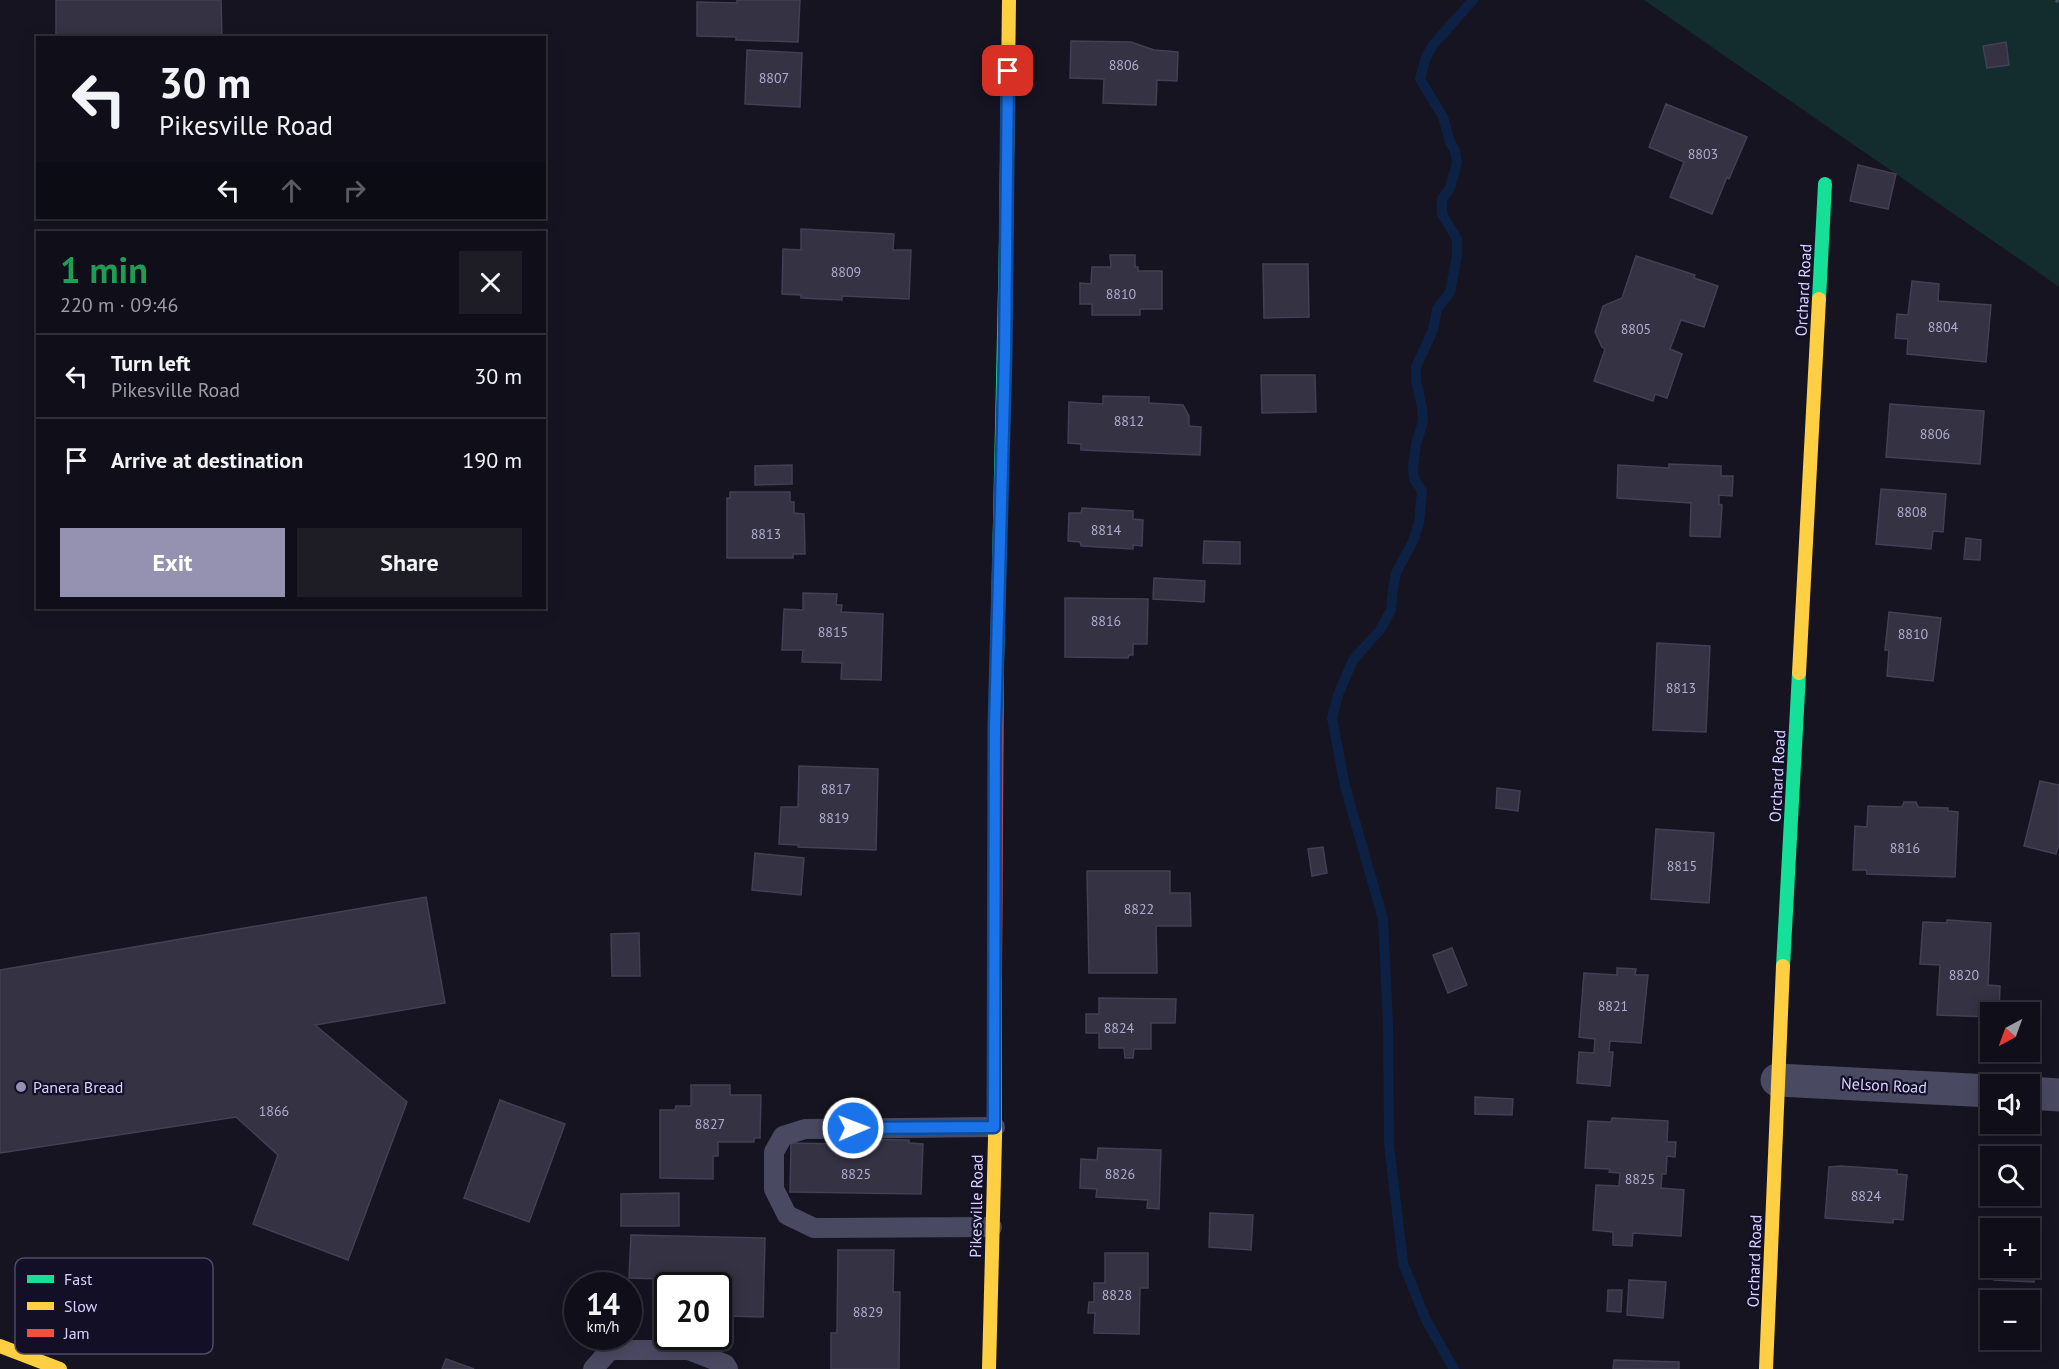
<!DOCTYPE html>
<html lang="en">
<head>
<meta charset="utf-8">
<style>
	:root { --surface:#100f19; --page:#1e1d26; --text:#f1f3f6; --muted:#9c9ca2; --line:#302f38; --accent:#9591b1 }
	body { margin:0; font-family:"PT Sans",sans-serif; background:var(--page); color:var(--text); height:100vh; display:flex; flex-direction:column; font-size:22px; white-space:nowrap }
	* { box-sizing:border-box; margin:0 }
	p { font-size:20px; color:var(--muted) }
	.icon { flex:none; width:33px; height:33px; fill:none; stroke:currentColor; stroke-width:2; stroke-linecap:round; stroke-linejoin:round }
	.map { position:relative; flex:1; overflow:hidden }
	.sheet { position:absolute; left:36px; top:231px; width:510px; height:378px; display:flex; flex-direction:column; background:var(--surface); border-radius:0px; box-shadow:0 3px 15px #0003,0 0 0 2px var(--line) }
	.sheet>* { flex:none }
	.guide { position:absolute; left:36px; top:36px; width:510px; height:183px; border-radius:0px; box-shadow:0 3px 15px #0003,0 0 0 2px var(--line); background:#100f19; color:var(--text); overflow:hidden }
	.needle { width:39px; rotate:221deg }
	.fabs { position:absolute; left:1980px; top:1002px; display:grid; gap:12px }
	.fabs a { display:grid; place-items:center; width:60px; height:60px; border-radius:0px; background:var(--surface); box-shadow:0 3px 15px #0003,0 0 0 2px var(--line); font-size:30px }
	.speed { position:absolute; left:564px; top:1272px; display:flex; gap:12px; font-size:30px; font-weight:700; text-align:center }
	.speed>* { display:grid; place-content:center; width:78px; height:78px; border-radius:50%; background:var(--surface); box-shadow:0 3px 15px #0003,0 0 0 2px var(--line); line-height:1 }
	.speed small { font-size:15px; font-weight:400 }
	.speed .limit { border:3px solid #111; border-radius:9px; background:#fff; color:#111 }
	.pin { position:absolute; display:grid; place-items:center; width:51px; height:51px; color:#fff; margin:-26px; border-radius:12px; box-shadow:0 3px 9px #0006 }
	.me { position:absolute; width:66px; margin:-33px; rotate:89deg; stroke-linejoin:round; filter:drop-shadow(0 0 4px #0008) }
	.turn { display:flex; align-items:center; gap:21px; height:126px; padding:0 24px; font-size:27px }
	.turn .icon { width:78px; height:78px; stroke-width:2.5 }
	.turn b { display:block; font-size:42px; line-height:51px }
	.lanes { display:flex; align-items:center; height:57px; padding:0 24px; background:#0003; justify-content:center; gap:30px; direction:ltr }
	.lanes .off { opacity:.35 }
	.round { display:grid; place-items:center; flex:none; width:63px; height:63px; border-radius:0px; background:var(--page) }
	.headline { display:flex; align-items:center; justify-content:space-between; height:102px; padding:0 24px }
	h1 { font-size:36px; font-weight:700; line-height:45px; color:#1e9e55 }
	.cta { display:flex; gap:12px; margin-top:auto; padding:12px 24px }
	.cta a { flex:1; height:69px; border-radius:0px; background:var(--accent); color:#fff; font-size:24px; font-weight:700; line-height:69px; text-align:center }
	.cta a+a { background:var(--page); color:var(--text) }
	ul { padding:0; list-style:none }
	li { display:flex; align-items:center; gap:18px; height:84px; padding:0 24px; border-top:2px solid var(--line) }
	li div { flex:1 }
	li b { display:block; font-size:22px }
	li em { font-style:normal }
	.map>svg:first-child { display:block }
	.green { fill:#132c2d }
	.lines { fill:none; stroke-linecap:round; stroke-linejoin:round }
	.stream { stroke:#0d2144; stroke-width:10 }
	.building { fill:#343243; stroke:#433f54; stroke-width:1.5 }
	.path { stroke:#44505f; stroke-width:4; stroke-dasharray:3 4.5; stroke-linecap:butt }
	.lane { stroke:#4a4962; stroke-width:20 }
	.street { stroke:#4a4962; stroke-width:33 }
	.fast { stroke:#16e098; stroke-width:14 }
	.slow { stroke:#ffcf43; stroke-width:14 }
	.jam { stroke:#f24e42; stroke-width:14 }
	.route-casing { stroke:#114b97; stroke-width:15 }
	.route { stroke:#1a73e8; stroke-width:10 }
	.poi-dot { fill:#9591b1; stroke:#130f26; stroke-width:2 }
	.labels { text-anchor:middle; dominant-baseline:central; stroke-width:4.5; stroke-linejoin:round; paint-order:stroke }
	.number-label { font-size:14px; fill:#b0acd0 }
	.street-label { font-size:16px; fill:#d9d4ff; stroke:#130f26 }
	.poi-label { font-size:16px; fill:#d9d4ff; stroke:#130f26; text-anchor:start }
	.key { fill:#130f26; stroke:#4e4a67; stroke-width:1.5 }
	.key-label { font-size:16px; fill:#d9d4ff }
</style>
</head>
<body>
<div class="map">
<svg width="2059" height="1369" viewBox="0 0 2059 1369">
	<rect width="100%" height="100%" fill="#161421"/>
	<!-- green -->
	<path class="green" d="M1644,0H2059V287L2035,270Z"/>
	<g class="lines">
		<!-- stream -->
		<path class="stream" d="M1454,1369L1426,1320L1403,1263L1389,1144L1388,1025L1383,919L1345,786L1332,718L1338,695L1353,660L1380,630L1391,610L1393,589L1396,573L1413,541L1419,523L1422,491L1414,479L1413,467L1416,445L1423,421L1422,407L1416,381V367L1433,330L1437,309L1450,292L1457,255V239L1442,214V199L1450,188L1457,163L1455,151L1450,142L1443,117L1420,79L1426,57L1433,45L1473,0"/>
	</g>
	<!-- building -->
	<path class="building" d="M56,0H221L222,38H56Z
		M737,0H800L798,42L736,40V37L697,36V2L737,3Z
		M1071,41L1131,42L1154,50L1178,52L1177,81L1157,80L1156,105L1103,103L1104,79L1070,78Z
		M2006,42L2009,65L1987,68L1983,46Z
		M747,50L802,53L800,107L745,104Z
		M1666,104L1747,137L1729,179L1727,177L1712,214L1670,197L1684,162L1649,147Z
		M1858,165L1896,174L1888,209L1850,201Z
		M801,229L894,234L893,250H911L909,299L842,296V300L801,298V295L782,294L783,249L801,250Z
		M1110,255H1135V267H1138V271H1162V309H1140V315H1092V304H1080V283L1091,284L1092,267H1111Z
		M1636,256L1695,275L1694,278L1718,286L1704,327L1681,320L1670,349L1682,354L1667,398L1655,394L1653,401L1594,381L1605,349L1602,347L1595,332L1603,306L1622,298Z
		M1263,264H1308L1309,317L1264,318Z
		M1912,281L1939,284L1938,301L1991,305L1986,362L1907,354L1908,339L1895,338L1897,314L1908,315Z
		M1261,375H1315L1316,412L1262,413Z
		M1103,396L1149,397V403L1183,405L1189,416V426L1201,427L1200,455L1081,450V444L1068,443L1069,402L1103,404Z
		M1890,404L1984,411L1980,464L1886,457Z
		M1669,464L1721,466V476H1733L1732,496L1719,495V504L1722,505L1720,537L1690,536L1691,503L1617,498L1618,465L1669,468Z
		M792,465V484L755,485V466Z
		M1881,489L1946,494L1943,532L1933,531L1931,549L1876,544Z
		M730,492H790V502H794V513L804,514L805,554H793V558H727V498H730Z
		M1082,508L1133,511V519L1143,520L1142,546L1133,545V549L1081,546L1080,542L1068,541L1069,513H1081Z
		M1966,538L1981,540L1980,560L1964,559Z
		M1204,541L1240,542V564L1203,563Z
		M1154,578L1205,581L1204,602L1153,599Z
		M803,593L837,594L836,605H842L841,612L883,614L881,680L841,679L842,663L802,662L803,650H782L784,609L803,610Z
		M1065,598L1148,599L1147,644H1133V655H1129L1128,658L1065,657Z
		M1889,612L1941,618L1933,681L1887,676L1889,650H1885Z
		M1657,643L1710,646L1706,732L1653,730Z
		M799,766L878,769L876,850L798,847L799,845L779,844L781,807H798Z
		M2040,781L2059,785V843L2056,854L2024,846Z
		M1497,788L1520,791L1518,811L1496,808Z
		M1904,802H1916L1918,807L1948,808V811L1958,812L1955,877L1867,874L1866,870H1853L1855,826L1867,827L1868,806L1902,807Z
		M1656,829L1714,833L1709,903L1651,899Z
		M1323,847L1327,873L1312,876L1308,849Z
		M755,853L804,858L801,895L752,890Z
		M1087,871H1170V893H1190L1191,926H1156L1157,973H1089Z
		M426,897L445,1003L315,1025L407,1102L348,1260L253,1224L278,1155L236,1117L0,1153V970Z
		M1947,920L1991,923L1988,985L2000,986L1999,1012H1990V1017L1937,1015L1940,965L1920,964L1923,922L1947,923Z
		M639,933L640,976H612L611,934Z
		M1452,948L1467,985L1448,993L1433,955Z
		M1617,968L1636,969L1635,975H1648L1641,1043L1610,1041L1609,1052H1613L1610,1086L1577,1083L1579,1052L1594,1053L1595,1039L1579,1037L1584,973L1617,975Z
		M1099,998L1176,999L1175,1023H1151V1049H1134L1133,1058H1125L1124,1048H1099V1033H1086V1014H1099Z
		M691,1085H730V1095H761L760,1138H754V1142H718V1156H713V1179L660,1178V1110H675L676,1106H691Z
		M1475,1097L1513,1099L1512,1115L1475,1114Z
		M500,1100L565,1124L529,1222L464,1198Z
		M1612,1118L1668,1121L1667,1142H1676L1675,1157L1667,1156L1666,1174H1662L1661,1188L1684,1190L1681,1236L1633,1233L1632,1246L1613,1245V1232L1593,1230L1596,1185L1619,1186L1620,1173L1609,1172L1610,1169L1585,1168L1588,1121L1611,1122Z
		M845,1139L909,1140V1143L923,1144L921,1194L790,1192L791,1143L841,1144V1156H844Z
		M1098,1148L1161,1150L1159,1209L1147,1208L1148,1200L1096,1197L1097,1189L1080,1188L1081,1159L1097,1160Z
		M1841,1166L1897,1170V1174L1907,1175L1903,1220L1893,1219V1223L1825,1218L1829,1167Z
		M679,1193V1226H621V1194Z
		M1210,1213L1253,1215L1251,1250L1209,1247Z
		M631,1235L765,1238L763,1317L725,1316L726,1281L629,1278Z
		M2030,1236H2036L2034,1282L1994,1280V1268H2030Z
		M838,1250H894L893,1292H900L899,1369H831V1333H837Z
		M1105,1253H1148V1288H1140L1139,1334L1094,1333L1095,1313H1088L1089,1302H1094V1283H1105Z
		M1629,1280L1666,1282L1663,1318L1627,1315Z
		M1608,1290H1622L1621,1312L1607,1311Z
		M446,1359L474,1369H442Z
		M1614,1360L1679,1362V1369H1613Z"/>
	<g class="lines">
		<!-- path -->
		<path class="path" d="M2056,0L2059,2"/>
		<!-- lane -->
		<path class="lane" d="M992,1227L814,1228L787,1215L774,1189V1152L783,1136L805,1129L995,1127
			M593,1369L610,1350H688L725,1364L728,1369"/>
		<!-- street -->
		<path class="street" d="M1777,1080L1990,1091
			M2030,1093L2059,1095"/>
		<!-- fast -->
		<path class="fast" d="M1819,299L1825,184
			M997,661L1006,241
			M1783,966L1799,673"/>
		<!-- slow -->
		<path class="slow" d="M1006,241L1009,0
			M1799,673L1819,299
			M0,1346L60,1369
			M989,1369L995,1138V975
			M1766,1369L1783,966"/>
		<!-- jam -->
		<path class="jam" d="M995,975L997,661"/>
	</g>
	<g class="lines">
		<defs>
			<path id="route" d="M853,1128L994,1127L995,726L1005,355L1008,71"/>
		</defs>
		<!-- route casing -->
		<use href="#route" class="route-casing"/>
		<!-- route -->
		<use href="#route" class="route"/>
	</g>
	<!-- markers -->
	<circle class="poi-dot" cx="21" cy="1087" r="6"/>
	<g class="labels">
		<!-- number labels -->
		<g class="number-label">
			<text x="1124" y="65">8806</text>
			<text x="774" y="78">8807</text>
			<text x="1703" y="154">8803</text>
			<text x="846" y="272">8809</text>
			<text x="1121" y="294">8810</text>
			<text x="1943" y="327">8804</text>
			<text x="1636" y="329">8805</text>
			<text x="1129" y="421">8812</text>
			<text x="1935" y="434">8806</text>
			<text x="1912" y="512">8808</text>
			<text x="1106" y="530">8814</text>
			<text x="766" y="534">8813</text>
			<text x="1106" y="621">8816</text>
			<text x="833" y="632">8815</text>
			<text x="1913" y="634">8810</text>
			<text x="1681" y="688">8813</text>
			<text x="836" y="789">8817</text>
			<text x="834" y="818">8819</text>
			<text x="1905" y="848">8816</text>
			<text x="1682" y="866">8815</text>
			<text x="1139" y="909">8822</text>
			<text x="1964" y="975">8820</text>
			<text x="1613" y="1006">8821</text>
			<text x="1119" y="1028">8824</text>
			<text x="274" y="1111">1866</text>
			<text x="710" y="1124">8827</text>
			<text x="856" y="1174">8825</text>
			<text x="1120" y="1174">8826</text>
			<text x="1640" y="1179">8825</text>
			<text x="1866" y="1196">8824</text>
			<text x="1117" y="1295">8828</text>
			<text x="868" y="1312">8829</text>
		</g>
		<!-- street labels -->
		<g class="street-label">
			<text transform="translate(1803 290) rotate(-87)">Orchard Road</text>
			<text transform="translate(1777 776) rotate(-87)">Orchard Road</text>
			<text transform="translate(1884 1085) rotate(3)">Nelson Road</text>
			<text transform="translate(976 1206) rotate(-89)">Pikesville Road</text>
			<text transform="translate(1754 1261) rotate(-88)">Orchard Road</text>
		</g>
		<!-- poi labels -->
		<g class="poi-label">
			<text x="33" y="1087">Panera Bread</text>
		</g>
	</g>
	<!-- legend -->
	<rect x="15" y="1258" width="198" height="96" rx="9" class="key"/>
	<rect x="27" y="1275" width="27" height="8" fill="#16e098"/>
	<rect x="27" y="1302" width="27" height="8" fill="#ffcf43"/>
	<rect x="27" y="1329" width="27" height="8" fill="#f24e42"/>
	<g class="key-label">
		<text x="64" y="1285">Fast</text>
		<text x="64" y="1312">Slow</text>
		<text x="64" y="1339">Jam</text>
	</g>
</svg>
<div class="fabs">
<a><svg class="needle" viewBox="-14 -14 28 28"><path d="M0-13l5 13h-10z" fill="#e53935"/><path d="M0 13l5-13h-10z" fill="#9c9ca2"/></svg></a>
<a><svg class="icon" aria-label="sound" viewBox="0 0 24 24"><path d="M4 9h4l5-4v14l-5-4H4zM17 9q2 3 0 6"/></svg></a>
<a><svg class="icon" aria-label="search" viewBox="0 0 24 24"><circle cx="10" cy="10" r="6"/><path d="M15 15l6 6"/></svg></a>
<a>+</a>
<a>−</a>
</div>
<div class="speed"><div>14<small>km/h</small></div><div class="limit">20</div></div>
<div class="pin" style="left:1008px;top:71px;background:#d93025"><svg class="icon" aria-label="arrive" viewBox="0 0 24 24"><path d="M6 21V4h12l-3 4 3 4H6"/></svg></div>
<svg class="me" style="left:853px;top:1128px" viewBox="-20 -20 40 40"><circle r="17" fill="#1a73e8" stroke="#fff" stroke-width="3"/><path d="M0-11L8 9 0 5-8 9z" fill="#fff"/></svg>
<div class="guide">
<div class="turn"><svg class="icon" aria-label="left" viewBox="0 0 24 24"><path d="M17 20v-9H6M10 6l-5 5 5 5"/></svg><div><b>30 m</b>Pikesville Road</div></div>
<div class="lanes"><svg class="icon" aria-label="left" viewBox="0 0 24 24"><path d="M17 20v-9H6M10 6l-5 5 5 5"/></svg><svg class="icon off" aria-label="ahead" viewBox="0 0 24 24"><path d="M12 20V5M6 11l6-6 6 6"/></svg><svg class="icon off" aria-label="right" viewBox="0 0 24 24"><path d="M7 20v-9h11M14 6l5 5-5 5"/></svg></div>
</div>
<section class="sheet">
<div class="headline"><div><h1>1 min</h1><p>220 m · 09:46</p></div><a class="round"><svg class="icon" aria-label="close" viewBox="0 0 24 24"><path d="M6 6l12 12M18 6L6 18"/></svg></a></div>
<ul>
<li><svg class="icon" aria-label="left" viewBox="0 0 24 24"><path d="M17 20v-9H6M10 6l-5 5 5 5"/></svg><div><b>Turn left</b><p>Pikesville Road</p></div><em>30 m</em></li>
<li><svg class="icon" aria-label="arrive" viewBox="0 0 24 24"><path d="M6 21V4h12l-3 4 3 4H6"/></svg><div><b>Arrive at destination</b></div><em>190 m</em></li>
</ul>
<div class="cta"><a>Exit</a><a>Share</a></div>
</section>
</div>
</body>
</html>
